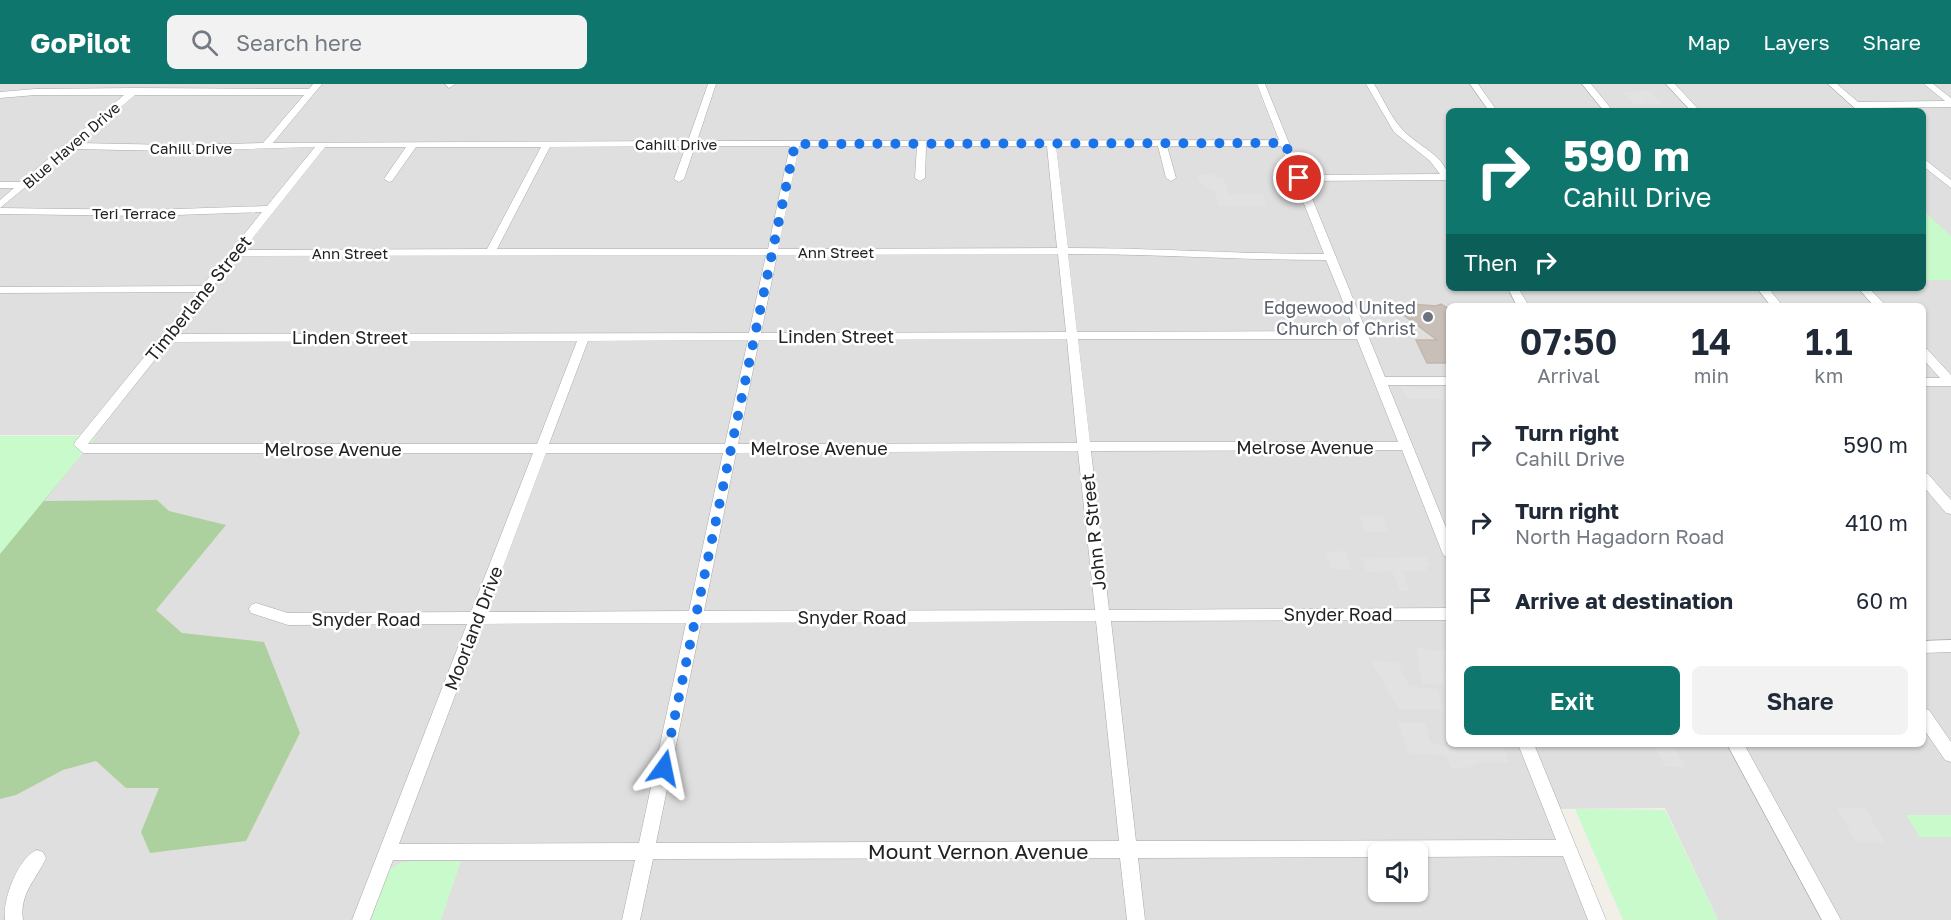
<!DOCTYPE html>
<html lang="en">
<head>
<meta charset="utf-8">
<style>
	:root { --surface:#fff; --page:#f2f2f3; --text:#1f2937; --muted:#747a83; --accent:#0f766e }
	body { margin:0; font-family:"Golos Text",sans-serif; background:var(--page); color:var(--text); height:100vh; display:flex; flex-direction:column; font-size:22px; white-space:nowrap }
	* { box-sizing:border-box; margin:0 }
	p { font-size:20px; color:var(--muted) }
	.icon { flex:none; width:33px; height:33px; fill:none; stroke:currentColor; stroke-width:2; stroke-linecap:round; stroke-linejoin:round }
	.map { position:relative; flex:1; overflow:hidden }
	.drawer { position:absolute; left:1446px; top:219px; width:480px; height:444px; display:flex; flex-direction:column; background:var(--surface); border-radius:9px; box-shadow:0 2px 4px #0004 }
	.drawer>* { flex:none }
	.banner { position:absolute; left:1446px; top:24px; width:480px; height:183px; border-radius:9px; box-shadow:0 2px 4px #0004; background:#0f766e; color:#fff; overflow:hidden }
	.tools { position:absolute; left:1368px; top:758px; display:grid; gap:12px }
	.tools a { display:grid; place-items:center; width:60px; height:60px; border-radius:9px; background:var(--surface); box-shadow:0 2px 4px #0004; font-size:30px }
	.pin { position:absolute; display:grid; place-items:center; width:51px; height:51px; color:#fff; margin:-26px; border:3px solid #fff; border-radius:50%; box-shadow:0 2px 6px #0007 }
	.me { position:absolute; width:66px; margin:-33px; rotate:12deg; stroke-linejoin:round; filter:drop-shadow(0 0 4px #0008) }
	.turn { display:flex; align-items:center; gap:21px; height:126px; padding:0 18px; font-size:27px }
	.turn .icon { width:78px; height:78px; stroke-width:2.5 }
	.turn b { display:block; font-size:42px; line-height:51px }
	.then { display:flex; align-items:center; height:57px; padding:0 18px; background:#0003; gap:12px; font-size:22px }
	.eta { display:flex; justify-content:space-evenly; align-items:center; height:102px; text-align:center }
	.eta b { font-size:36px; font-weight:600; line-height:42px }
	.action { display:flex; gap:12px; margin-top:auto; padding:12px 18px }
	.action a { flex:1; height:69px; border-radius:9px; background:var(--accent); color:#fff; font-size:24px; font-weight:600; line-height:69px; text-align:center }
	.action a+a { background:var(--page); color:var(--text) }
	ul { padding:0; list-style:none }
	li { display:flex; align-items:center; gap:18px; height:78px; padding:0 18px }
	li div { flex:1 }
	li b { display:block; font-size:22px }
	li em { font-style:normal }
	header { display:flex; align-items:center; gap:36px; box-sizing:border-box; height:84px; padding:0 30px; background:var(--accent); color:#fff }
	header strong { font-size:28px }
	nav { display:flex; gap:33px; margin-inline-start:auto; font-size:21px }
	.search { width:420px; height:54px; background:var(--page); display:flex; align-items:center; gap:15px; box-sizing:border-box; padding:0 21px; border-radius:9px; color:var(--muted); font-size:22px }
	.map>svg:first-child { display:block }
	.residential { fill:#e0dfdf; fill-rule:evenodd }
	.forest { fill:#add19e }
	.park { fill:#c8facc }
	.parking { fill:#e2e2e2 }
	.building { fill:#c7bfb8; stroke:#c4b6ab; stroke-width:1.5 }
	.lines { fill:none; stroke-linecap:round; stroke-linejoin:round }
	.minor-casing { stroke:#a9a9a9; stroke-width:1 }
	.minor { fill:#fff; fill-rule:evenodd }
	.route { stroke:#1a73e8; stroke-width:10; stroke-dasharray:0 18 }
	.worship-dot { fill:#6b7280; stroke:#fff; stroke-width:2 }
	.labels { text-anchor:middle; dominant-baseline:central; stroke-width:5; stroke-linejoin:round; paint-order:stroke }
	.far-street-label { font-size:15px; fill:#222; stroke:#fff }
	.street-label { font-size:18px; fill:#222; stroke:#fff }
	.worship-label { font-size:18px; fill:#5b616d; stroke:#fff; text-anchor:end }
	.near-street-label { font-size:21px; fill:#222; stroke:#fff }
</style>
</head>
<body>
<header>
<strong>GoPilot</strong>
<div class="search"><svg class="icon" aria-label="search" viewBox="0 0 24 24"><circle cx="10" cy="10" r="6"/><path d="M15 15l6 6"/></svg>Search here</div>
<nav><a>Map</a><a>Layers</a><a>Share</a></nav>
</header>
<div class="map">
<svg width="1951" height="836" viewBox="0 0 1951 836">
	<rect width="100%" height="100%" fill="#f2efe9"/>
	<!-- residential -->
	<path class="residential" d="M0,0H1256L1449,481V660H1520L1591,836H0V470L96,352H81L127,294L80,351H0ZM1378,768H1418V807H1378Z
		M1262,0H1951V836H1718L1665,724L1555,725L1529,660H1923V222H1449V461ZM1449,27H1923V204H1449Z"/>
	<!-- forest -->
	<path class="forest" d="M0,352L75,378L44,417L157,416L169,427L226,441L156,526L182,549L264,558L300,649L246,757L150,769L141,748L159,704H126L96,677L63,686L16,711L0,715Z"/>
	<!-- park -->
	<path class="park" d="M1923,126L1951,152V196H1923Z
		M0,352H97L0,470Z
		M1575,725L1665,726L1718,836H1623Z
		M1906,731H1951V753H1920Z
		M418,777H461L441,836H371L390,785L402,778Z"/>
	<!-- parking -->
	<path class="parking" d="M1650,7L1663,21H1650L1644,14L1647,21H1635L1623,8Z
		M1216,90L1218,95H1224L1229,110H1263L1267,122H1219L1215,106L1204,103L1198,94V91Z
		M1401,302L1428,305L1447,302L1449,315H1407Z
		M1383,432L1388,448H1366L1360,433Z
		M1345,467L1351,485H1331L1325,468Z
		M1427,473L1430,481L1425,483L1427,487H1402L1409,507H1400L1392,487L1367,488L1362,474Z
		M1425,563L1426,567L1449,566V576H1443L1449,599L1422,600L1416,564Z
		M1371,577L1398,578L1409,603L1437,605L1442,625H1399Z
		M1398,639H1425L1430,658L1436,661L1503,663L1509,678H1483L1466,684H1451L1446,671L1408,670Z
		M1654,660H1673L1685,683H1665Z
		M1837,724H1865L1885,758H1856Z"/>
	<!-- building -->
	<path class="building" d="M1411,220L1436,222L1441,220L1449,225V279H1427L1416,256H1437L1405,232Z"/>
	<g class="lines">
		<defs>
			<path id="minor" d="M313,0H322L273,59L688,57L708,0H716L697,57L1279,56L1257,0H1265L1302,91L1440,90L1430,77L1394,48L1366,0H1374C1383,14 1390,32 1401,44C1416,62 1449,72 1449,98L1445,96L1305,97L1385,293H1449V301H1388L1449,451V473L1444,472L1442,468L1402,366L1091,367L1109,526L1449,524V536L1111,537L1136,757L1556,756L1518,660H1534L1606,836H1588L1563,772L1418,773V768H1378V773L1138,774L1145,836H1127L1120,774L653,775L640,836H622L635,776H393L370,836H352L467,540L288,541L251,529L249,525L251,521L256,519L288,529L471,528L533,369H83L74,361L75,358L197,208L0,209V203L202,202L262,128L148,132L0,130V116L14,104H0V98H21L124,11H35L0,14V8L35,5L134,4L309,5ZM135,11H304L263,59L174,61L78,59ZM686,62L674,95L679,98L684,95L695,62H790L768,165H497L550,63ZM799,62H917L915,94L920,97L925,94L926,62H1047L1057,164L778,165ZM1056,62H1158L1166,94L1171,97L1176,94L1167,62H1281L1324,170C1238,170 1153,164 1068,164ZM315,63L267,122L148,126L0,124L72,65L174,67ZM325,63H406L384,95L389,98L392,97L416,63H541L487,165L243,166ZM1058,170L1066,248L761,249L777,171ZM1068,170C1155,170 1240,176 1326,176L1355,247L1077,248ZM766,171L749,249L175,250L237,172ZM1067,255L1077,359L738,360L759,256ZM1078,255H1357L1398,358H1090ZM748,256L725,360H549L588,257ZM577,257L537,360H88L169,258ZM1078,367L1095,526L704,527L736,369ZM546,369H723L689,527L486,528ZM1096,537L1119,757L656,759L701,539ZM686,539L639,759L399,760L482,540Z
				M445,0H455L449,4Z
				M1470,0H1478L1497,27H1489Z
				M1582,0H1591L1613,27H1604Z
				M1666,0H1675L1700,27H1691Z
				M1828,0H1837L1858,18L1945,17L1924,0H1933L1951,14V23L1865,24L1866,27H1858Z
				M1923,74L1951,96V104L1923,82Z
				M1508,204H1518L1529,222H1517Z
				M1757,204H1768L1783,222H1771Z
				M1858,204H1869L1886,222H1874Z
				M1923,264L1927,265L1951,291V302H1923V294H1940L1923,275Z
				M1923,388L1928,390L1951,416V430L1946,429L1923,402Z
				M1951,556V568L1923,569V557Z
				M1923,624L1929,626L1951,658V678L1945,676L1923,644Z
				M1727,660H1744L1841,836H1822Z
				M37,766L43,768L46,774C36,796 19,810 23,836H5C2,817 18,773 37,766Z"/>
		</defs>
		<!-- minor casing -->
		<use href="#minor" class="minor-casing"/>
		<!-- minor -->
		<use href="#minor" class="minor"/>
	</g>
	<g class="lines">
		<!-- route -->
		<path class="route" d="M664,684L795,60L1285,59L1299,94"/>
	</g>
	<!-- markers -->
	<circle class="worship-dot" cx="1428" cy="233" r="6"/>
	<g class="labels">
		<!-- far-street labels -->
		<g class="far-street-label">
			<text x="676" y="60">Cahill Drive</text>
			<text transform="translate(71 61) rotate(-41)">Blue Haven Drive</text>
			<text x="191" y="64">Cahill Drive</text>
			<text x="134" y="129">Teri Terrace</text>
			<text x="836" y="168">Ann Street</text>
			<text x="350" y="169">Ann Street</text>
		</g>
		<!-- street labels -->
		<g class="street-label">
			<text transform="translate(198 214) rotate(-51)">Timberlane Street</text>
			<text x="836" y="252">Linden Street</text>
			<text x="350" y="253">Linden Street</text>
			<text x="1305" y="363">Melrose Avenue</text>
			<text x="819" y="364">Melrose Avenue</text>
			<text x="333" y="365">Melrose Avenue</text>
			<text transform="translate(1093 448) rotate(-96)">John R Street</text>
			<text x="1338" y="530">Snyder Road</text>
			<text x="852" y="533">Snyder Road</text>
			<text x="366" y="535">Snyder Road</text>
			<text transform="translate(473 544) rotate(-69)">Moorland Drive</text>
		</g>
		<!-- worship labels -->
		<g class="worship-label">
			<text x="1416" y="223">Edgewood United<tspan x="1416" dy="21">Church of Christ</tspan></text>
		</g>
		<!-- near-street labels -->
		<g class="near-street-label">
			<text x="978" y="767">Mount Vernon Avenue</text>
		</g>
	</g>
</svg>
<div class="tools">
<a><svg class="icon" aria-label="sound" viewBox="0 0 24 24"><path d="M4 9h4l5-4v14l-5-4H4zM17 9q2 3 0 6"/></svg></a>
</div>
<div class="pin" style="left:1299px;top:94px;background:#d93025"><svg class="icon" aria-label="arrive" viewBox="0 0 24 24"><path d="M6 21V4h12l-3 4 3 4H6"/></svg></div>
<svg class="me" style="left:664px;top:684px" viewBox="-20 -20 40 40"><path d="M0-17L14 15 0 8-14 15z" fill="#1a73e8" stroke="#fff" stroke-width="4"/></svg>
<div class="banner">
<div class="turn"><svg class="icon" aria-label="right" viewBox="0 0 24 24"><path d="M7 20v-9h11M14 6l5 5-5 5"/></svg><div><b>590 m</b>Cahill Drive</div></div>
<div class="then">Then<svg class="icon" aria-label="right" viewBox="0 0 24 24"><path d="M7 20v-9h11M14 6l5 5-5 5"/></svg></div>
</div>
<section class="drawer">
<div class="eta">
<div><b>07:50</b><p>Arrival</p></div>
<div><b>14</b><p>min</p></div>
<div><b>1.1</b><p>km</p></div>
</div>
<ul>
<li><svg class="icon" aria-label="right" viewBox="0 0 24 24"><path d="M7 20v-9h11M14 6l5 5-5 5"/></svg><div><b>Turn right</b><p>Cahill Drive</p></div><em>590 m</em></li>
<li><svg class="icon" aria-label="right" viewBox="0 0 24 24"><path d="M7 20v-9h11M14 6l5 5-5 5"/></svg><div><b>Turn right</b><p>North Hagadorn Road</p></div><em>410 m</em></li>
<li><svg class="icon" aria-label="arrive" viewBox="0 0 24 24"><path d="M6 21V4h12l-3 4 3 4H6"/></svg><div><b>Arrive at destination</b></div><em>60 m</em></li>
</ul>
<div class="action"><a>Exit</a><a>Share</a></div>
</section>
</div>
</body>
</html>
